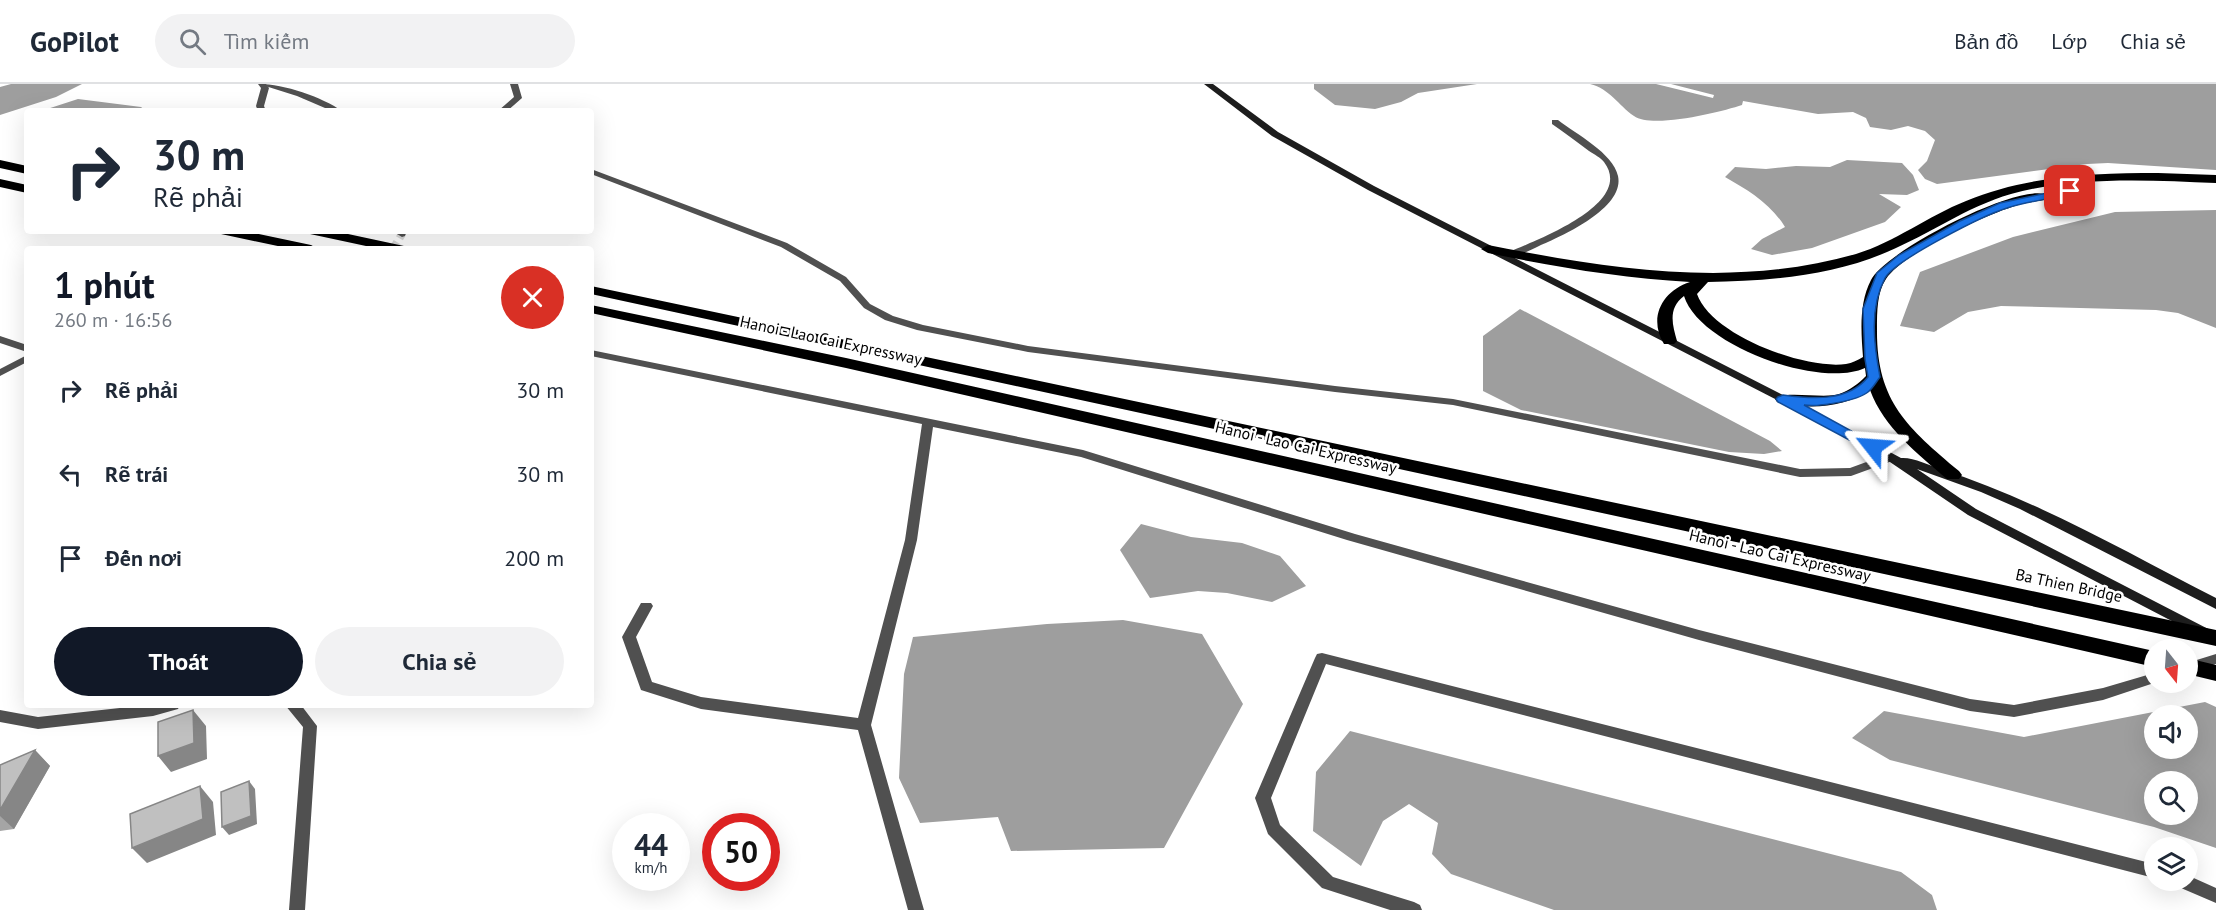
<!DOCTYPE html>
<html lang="vi">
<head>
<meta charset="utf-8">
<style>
	:root { --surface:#fff; --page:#f2f2f3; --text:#1f2937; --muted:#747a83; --line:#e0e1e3; --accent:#111827 }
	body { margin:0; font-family:"PT Sans",sans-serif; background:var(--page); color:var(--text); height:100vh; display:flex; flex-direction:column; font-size:22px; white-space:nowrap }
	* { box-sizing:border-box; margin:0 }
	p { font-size:20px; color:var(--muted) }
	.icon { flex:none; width:33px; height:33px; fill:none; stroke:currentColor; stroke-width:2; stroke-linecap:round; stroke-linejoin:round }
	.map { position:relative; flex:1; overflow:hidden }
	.details { position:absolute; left:24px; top:162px; width:570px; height:462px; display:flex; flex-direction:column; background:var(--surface); border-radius:6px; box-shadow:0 6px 24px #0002 }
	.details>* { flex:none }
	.top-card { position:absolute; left:24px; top:24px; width:570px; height:126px; border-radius:6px; box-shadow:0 6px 24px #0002; background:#fff; color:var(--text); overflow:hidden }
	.needle { width:39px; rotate:163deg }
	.buttons { position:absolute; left:2144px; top:555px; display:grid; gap:12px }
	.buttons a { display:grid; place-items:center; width:54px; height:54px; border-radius:50%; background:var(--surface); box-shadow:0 6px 24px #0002; font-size:30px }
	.speed { position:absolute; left:612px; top:729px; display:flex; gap:12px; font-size:30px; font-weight:700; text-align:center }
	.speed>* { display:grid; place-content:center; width:78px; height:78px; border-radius:50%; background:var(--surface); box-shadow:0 6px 24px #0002; line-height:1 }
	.speed small { font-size:15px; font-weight:400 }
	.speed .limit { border:9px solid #d22; background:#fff; color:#111 }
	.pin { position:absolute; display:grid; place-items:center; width:51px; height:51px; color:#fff; margin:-26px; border-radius:12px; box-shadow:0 3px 9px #0006 }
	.me { position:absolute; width:66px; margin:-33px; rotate:298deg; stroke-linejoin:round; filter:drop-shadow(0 0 4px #0008) }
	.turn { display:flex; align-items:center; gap:21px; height:126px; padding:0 30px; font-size:27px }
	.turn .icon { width:78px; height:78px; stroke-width:2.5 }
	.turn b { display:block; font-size:42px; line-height:51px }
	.round { display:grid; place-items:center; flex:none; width:63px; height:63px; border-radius:32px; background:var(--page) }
	.headline { display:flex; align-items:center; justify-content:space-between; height:102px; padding:0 30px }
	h1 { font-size:36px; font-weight:800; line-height:45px; color:var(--accent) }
	.button { display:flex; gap:12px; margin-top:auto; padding:12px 30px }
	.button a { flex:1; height:69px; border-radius:36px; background:var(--accent); color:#fff; font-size:24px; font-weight:800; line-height:69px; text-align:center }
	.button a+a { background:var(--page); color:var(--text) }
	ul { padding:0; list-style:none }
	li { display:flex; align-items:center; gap:18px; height:84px; padding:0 30px }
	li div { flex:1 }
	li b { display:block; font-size:22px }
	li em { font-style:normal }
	header { display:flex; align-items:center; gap:36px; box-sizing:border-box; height:84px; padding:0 30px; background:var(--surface); border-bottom:2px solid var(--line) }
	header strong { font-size:28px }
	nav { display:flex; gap:33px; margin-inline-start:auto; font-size:21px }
	.search { width:420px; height:54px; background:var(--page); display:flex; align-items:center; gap:15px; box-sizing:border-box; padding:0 21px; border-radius:33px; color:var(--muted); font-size:22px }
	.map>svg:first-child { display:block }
	.water { fill:#9e9e9e; fill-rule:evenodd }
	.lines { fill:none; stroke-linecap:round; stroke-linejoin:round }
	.tertiary-tunnel { stroke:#d9d9d9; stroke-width:8; stroke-dasharray:8 4.5; stroke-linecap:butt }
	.minor { fill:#505050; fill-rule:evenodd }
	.tertiary { fill:#505050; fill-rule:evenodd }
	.secondary { fill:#1d1d1d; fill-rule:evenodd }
	.motorway { fill:#000; fill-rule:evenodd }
	.wall { fill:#a5a5a5 }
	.shaded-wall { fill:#868686 }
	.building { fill:#c0c0c0; stroke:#868686; stroke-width:1.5 }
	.route { fill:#1a73e8; stroke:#114b97; stroke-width:1.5 }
	.labels { text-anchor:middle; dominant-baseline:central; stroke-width:5; stroke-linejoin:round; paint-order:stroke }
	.street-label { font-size:16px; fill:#000; stroke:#fff }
</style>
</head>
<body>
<header>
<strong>GoPilot</strong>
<div class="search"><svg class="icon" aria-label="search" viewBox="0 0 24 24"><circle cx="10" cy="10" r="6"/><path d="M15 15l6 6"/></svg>Tìm kiếm</div>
<nav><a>Bản đồ</a><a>Lớp</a><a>Chia sẻ</a></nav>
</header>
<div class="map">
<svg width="2216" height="826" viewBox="0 0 2216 826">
	<rect width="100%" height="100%" fill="#fff"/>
	<!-- water -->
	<path class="water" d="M11,0H82L56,13L0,31V3Z
		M1314,0H1477L1418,9L1401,18L1375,25L1335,21L1314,5Z
		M1590,0H1656L1713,14L1714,11L1671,0H2216V86L2108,79L2087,80L1937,100L1925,95L1918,86L1927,77L1935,56L1925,47L1908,42L1891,46L1870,43L1866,34L1853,28L1818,30L1743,17L1742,21C1721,28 1652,45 1634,32C1618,21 1610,5 1590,0Z
		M78,15L141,23L146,27H41Z
		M1847,76L1902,79L1913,91L1919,106L1907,111L1879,110L1901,123L1885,138L1812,164L1772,171L1751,165L1762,155L1785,143C1771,120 1748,106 1725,93L1735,83L1766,85L1796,82L1830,83Z
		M2216,126V244L2178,229L2156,226L2001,222L1968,228L1934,248L1900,242L1920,188L2013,153L2115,128Z
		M1520,225L1770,357L1782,367L1764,370L1729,368L1521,326L1483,307V252Z
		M1141,440L1191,453L1242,459L1280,472L1306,502L1272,518L1227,509L1198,507L1150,514L1120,466Z
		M1123,536L1202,550L1243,620L1164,764L1011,767L998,733L920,739L899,694L904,590L913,553L1047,540Z
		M2205,618L2216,623V764L2154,743L1890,676L1852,654L1884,627L2024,653ZM2154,632H2187V664H2154ZM2154,698H2187V730H2154Z
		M1350,647L1901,788L1932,811L1937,826H1554L1451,790L1432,770L1438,739L1409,720L1383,737L1361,782L1313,747L1316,688Z"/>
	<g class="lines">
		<!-- tertiary-tunnel -->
		<path class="tertiary-tunnel" d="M393,165L402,150"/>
		<!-- minor -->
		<path class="minor" d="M259,0C284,0 322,13 342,27H332L297,12Z
			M510,0H518L522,14L507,27H498L514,13Z
			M1552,36H1558C1576,50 1613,69 1618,92C1625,124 1562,152 1539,162C1530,166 1519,173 1509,172V168C1534,157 1636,120 1604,78C1601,74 1594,70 1589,67C1577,58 1565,49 1552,40Z
			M591,85L787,159L846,193L870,220L893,232L923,241L1028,262L1335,302L1453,315L1800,385L1850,384L1891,369L1897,373L1895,376L1851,392L1800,393L1453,321L1335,308L1028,268L917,246L885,236L864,224L840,197L781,163L591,90Z
			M0,252L27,261V268L0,259Z
			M591,266L1083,366L1355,450L1699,546L1970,615L2014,621L2103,604L2154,589V598H2157L2103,616L2014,633L1970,627L1699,556L1347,456L1081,373L933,343L917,456L871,641L924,826H908L858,646L701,625L641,606L622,553L641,519H651L653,522L636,553L652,598L701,613L858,634L905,456L922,340L591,272Z
			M27,271V278L0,292V285Z
			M1322,569L2154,780V794L1326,580L1271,714L1280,741L1333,793L1414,818L1420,821L1422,826H1390L1322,804L1268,750L1255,714L1315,574L1317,570Z
			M2216,570V580L2187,589V579Z
			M147,621H180L178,625L153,632L38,645L0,638V626L38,633Z
			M2187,791L2216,804V819L2174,801L2172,796H2187Z"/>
		<!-- tertiary -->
		<path class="tertiary" d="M258,0H266L269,4L264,22L266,27H258L256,22L261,4Z
			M399,147H407L405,152L402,153L397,150Z
			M285,621H301L317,642L305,826H289L303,643Z"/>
		<!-- secondary -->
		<path class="secondary" d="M1204,0H1213L1278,48L1374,102L1787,313L1901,374C1913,373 1929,381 1940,385C2037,416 2126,468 2216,514V525L2020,425L1981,408L1917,385L1976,425L2216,549V560L1968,431L1887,376L1779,317L1368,106L1272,52Z"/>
		<!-- motorway -->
		<path class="motorway" d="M0,76L27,82V90L0,84Z
			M2158,89L2216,91V99C2148,96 2077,92 2011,110C1966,123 1930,150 1887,168C1832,192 1767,197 1708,198L1697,210C1711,251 1805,286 1846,280C1852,279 1858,276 1863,273C1861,247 1859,219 1871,196C1886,167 2012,102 2044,110L2045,113L2044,116C2033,118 2022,119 2012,123C1983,132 1902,170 1886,195C1877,208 1877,228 1877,244C1876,317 1907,343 1959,387L1962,391L1959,395H1947C1917,369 1884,344 1870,306C1844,324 1808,326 1777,318L1775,315C1782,306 1824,315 1839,310C1850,306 1858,300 1866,292L1865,284C1819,305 1699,261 1684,212C1668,224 1672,240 1677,257L1674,260H1664C1648,234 1662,207 1690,198C1621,194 1555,183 1488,169L1481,165L1488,161C1610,185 1734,205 1856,170C1895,158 1928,132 1966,117C2026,92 2093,89 2158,89Z
			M0,95L27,101V109L0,103Z
			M219,147H245L311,161L318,165H292L221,150Z
			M308,147H334L404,162L406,165H380L310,150Z
			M591,202L2216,546V562L591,210Z
			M591,221L846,274L2154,567V583L846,284L591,229Z
			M2187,574L2216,581V597L2187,590Z"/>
	</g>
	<!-- wall -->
	<path class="wall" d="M35,666L50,682L14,745L0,747V681Z"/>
	<!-- shaded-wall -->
	<path class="shaded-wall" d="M193,626L206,642L207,675L171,688L158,672Z
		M35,666L50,682L14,745L0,732V726Z
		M249,697L255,705L257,740L229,751L222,743Z
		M200,702L213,718L216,751L147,779L132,764Z"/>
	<!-- building -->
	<path class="building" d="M193,626L194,659L158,672V638Z
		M35,666L0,726V681Z
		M249,697L251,732L222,743L221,708Z
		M200,702L203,735L132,764L130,730Z"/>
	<!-- route -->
	<path class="route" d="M2070,104L2075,107L2074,109C2052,115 2028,117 2007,124C1984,131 1895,176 1885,194C1869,224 1874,261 1880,293C1876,298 1873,304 1868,308C1857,317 1818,323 1804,321L1877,361L1879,363L1877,366H1868L1778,318L1776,315L1778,313L1783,311C1812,315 1848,318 1868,293L1865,275L1863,225L1877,189L1899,171L1960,137L2000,119Z"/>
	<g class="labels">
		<!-- street labels -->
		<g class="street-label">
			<text transform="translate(831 256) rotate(12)">Hanoi - Lao Cai Expressway</text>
			<text transform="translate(1306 363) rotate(13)">Hanoi - Lao Cai Expressway</text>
			<text transform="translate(1780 471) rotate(13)">Hanoi - Lao Cai Expressway</text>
			<text transform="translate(2069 501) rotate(12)">Ba Thien Bridge</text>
		</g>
	</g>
</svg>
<div class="buttons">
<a><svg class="needle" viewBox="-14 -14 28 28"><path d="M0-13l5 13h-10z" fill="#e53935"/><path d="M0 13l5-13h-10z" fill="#747a83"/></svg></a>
<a><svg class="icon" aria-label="sound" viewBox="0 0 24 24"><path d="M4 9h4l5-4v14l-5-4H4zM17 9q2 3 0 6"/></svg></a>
<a><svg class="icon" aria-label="search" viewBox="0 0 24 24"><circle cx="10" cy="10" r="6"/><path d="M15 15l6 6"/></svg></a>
<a><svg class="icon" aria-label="layers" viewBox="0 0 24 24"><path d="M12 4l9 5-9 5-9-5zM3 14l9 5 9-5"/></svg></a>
</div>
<div class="speed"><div>44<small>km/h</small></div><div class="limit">50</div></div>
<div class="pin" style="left:2070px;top:107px;background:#d93025"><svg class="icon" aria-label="arrive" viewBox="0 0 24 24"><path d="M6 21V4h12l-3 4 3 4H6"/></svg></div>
<svg class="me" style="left:1873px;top:363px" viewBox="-20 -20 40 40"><path d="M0-17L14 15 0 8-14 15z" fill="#1a73e8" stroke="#fff" stroke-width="4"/></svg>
<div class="top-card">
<div class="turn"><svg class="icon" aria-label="right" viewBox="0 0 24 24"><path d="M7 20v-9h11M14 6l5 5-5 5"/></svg><div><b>30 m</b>Rẽ phải</div></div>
</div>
<section class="details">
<div class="headline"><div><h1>1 phút</h1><p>260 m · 16:56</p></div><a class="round" style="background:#d93025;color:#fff"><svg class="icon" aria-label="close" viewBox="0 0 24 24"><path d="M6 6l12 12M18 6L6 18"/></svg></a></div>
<ul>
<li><svg class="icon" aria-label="right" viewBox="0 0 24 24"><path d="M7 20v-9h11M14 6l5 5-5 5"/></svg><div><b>Rẽ phải</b></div><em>30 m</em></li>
<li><svg class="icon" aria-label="left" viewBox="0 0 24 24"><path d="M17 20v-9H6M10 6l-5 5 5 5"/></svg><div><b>Rẽ trái</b></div><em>30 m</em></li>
<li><svg class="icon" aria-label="arrive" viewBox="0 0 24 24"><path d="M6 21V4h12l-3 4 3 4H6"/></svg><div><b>Đến nơi</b></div><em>200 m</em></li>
</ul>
<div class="button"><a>Thoát</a><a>Chia sẻ</a></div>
</section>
</div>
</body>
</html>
